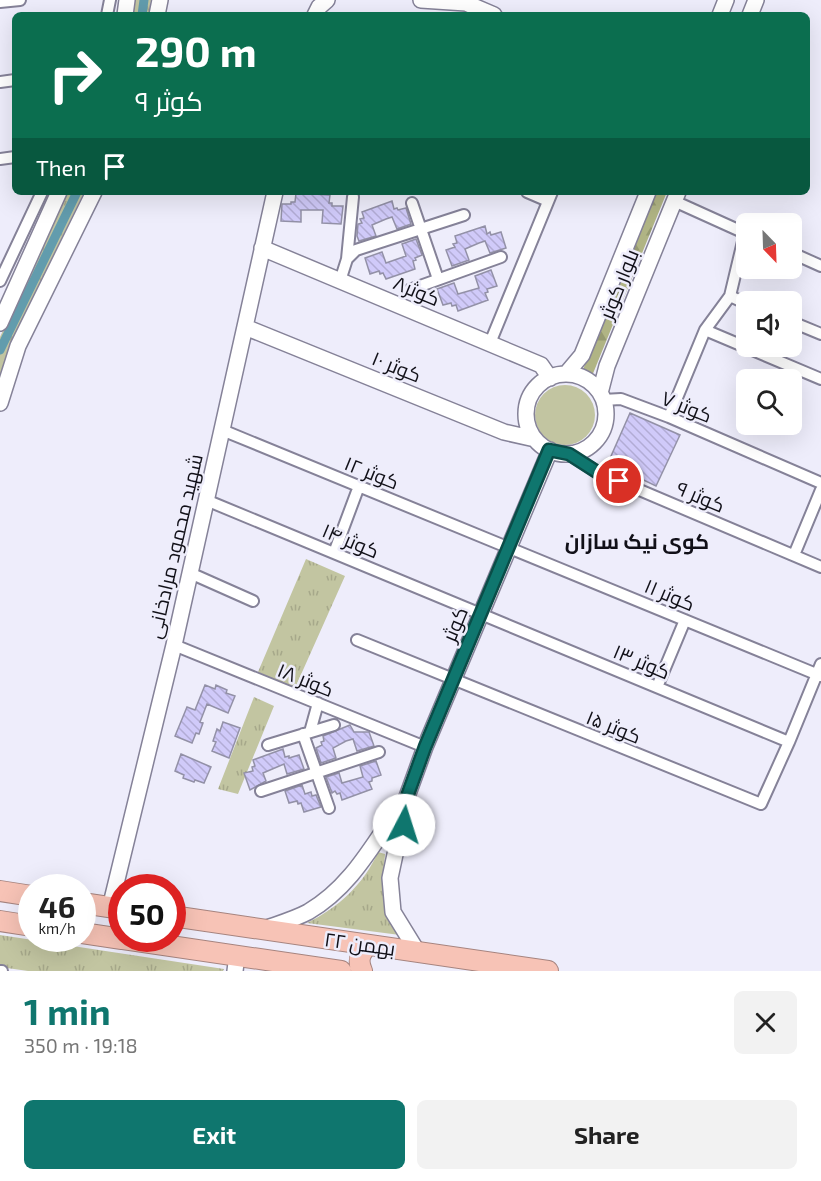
<!DOCTYPE html>
<html lang="en">
<head>
<meta charset="utf-8">
<style>
	:root { --surface:#fff; --page:#f2f2f2; --text:#222; --muted:#767676; --accent:#0f766e }
	body { margin:0; font-family:"Exo 2",Cairo,sans-serif; background:var(--page); color:var(--text); height:100vh; display:flex; flex-direction:column; font-size:22px; white-space:nowrap }
	* { box-sizing:border-box; margin:0 }
	p { font-size:20px; color:var(--muted) }
	.icon { flex:none; width:33px; height:33px; fill:none; stroke:currentColor; stroke-width:2; stroke-linecap:round; stroke-linejoin:round }
	.map { position:relative; height:971px; overflow:hidden }
	.sheet { display:flex; flex-direction:column; background:var(--surface); flex:1 }
	.sheet>* { flex:none }
	.hud { position:absolute; left:12px; top:12px; width:798px; height:183px; border-radius:9px; box-shadow:0 6px 24px #0002; background:#0b6e4f; color:#fff; overflow:hidden }
	.needle { width:39px; rotate:157deg }
	.tools { position:absolute; left:736px; top:213px; display:grid; gap:12px }
	.tools a { display:grid; place-items:center; width:66px; height:66px; border-radius:9px; background:var(--surface); box-shadow:0 6px 24px #0002; font-size:30px }
	.speed { position:absolute; left:18px; top:874px; display:flex; gap:12px; font-size:30px; font-weight:700; text-align:center }
	.speed>* { display:grid; place-content:center; width:78px; height:78px; border-radius:50%; background:var(--surface); box-shadow:0 6px 24px #0002; line-height:1 }
	.speed small { font-size:15px; font-weight:400 }
	.speed .limit { border:9px solid #d22; background:#fff; color:#111 }
	.pin { position:absolute; display:grid; place-items:center; width:51px; height:51px; color:#fff; margin:-26px; border:3px solid #fff; border-radius:50%; box-shadow:0 2px 6px #0007 }
	.me { position:absolute; width:66px; margin:-33px; rotate:5deg; stroke-linejoin:round; filter:drop-shadow(0 0 4px #0008) }
	.turn { display:flex; align-items:center; gap:21px; height:126px; padding:0 24px; font-size:27px }
	.turn .icon { width:78px; height:78px; stroke-width:2.5 }
	.turn b { display:block; font-size:42px; line-height:51px }
	.then { display:flex; align-items:center; height:57px; padding:0 24px; background:#0003; gap:12px; font-size:22px }
	.round { display:grid; place-items:center; flex:none; width:63px; height:63px; border-radius:9px; background:var(--page) }
	.overview { display:flex; align-items:center; justify-content:space-between; height:102px; padding:0 24px }
	h1 { font-size:36px; font-weight:700; line-height:45px; color:var(--accent) }
	.button { display:flex; gap:12px; margin-top:auto; padding:12px 24px }
	.button a { flex:1; height:69px; border-radius:9px; background:var(--accent); color:#fff; font-size:24px; font-weight:700; line-height:69px; text-align:center }
	.button a+a { background:var(--page); color:var(--text) }
	.map>svg:first-child { display:block }
	.grass { fill:#c2c5a1 }
	.forest { fill:url(#forest-firs) }
	.park { fill:url(#park-tufts) }
	.lines { fill:none; stroke-linecap:round; stroke-linejoin:round }
	.canal { stroke:#629cad; stroke-width:9 }
	.building { fill:url(#building-back-hatch); stroke:#9391a7; stroke-width:1.5 }
	.street-casing { stroke:#858298; stroke-width:14 }
	.secondary-casing { stroke:#858298; stroke-width:18 }
	.highway-casing { stroke:#a6847f; stroke-width:22 }
	.street { stroke:#fff; stroke-width:10 }
	.secondary { stroke:#fff; stroke-width:15 }
	.highway { stroke:#f7c3b6; stroke-width:20 }
	.route-casing { stroke:#0a4d48; stroke-width:15 }
	.route { stroke:#0f766e; stroke-width:10 }
	.labels { text-anchor:middle; dominant-baseline:central; stroke-width:5; stroke-linejoin:round; paint-order:stroke }
	.street-label { font-size:20px; fill:#111018; stroke:#eeedfb }
	.neighbourhood-label { font-size:21px; font-weight:bold; fill:#111018; stroke:#eeedfb }
</style>
</head>
<body>
<div class="map">
<svg width="821" height="971" viewBox="0 0 821 971">
	<defs>
		<pattern id="forest-firs" width="22" height="20" patternUnits="userSpaceOnUse" patternTransform="scale(1.5)"><rect width="22" height="20" fill="#b0b484"/><path d="M5 1l3.5 6h-7zM16 11l3.5 6h-7z" fill="#969a71"/></pattern>
		<pattern id="park-tufts" width="24" height="20" patternUnits="userSpaceOnUse" patternTransform="scale(1.5)"><rect width="24" height="20" fill="#c2c5a1"/><path d="M3 7l-1-3M5 7V3M7 7l1-3M15 17l-1-3M17 17v-4M19 17l1-3" fill="none" stroke="#a6a88a"/></pattern>
		<pattern id="building-back-hatch" width="6" height="6" patternUnits="userSpaceOnUse" patternTransform="scale(1.5)"><rect width="6" height="6" fill="#d0caf9"/><path d="M-1 5l2 2M0 0l6 6M5-1l2 2" fill="none" stroke="#b2acd5"/></pattern>
	</defs>
	<rect width="100%" height="100%" fill="#eeedfb"/>
	<!-- grass -->
	<path class="grass" d="M535 415a30 30 0 1 1 60 0a30 30 0 1 1-60 0Z"/>
	<!-- forest -->
	<path class="forest" d="M655,192H667L592,376L582,372Z"/>
	<!-- park -->
	<path class="park" d="M135,0H151L149,15H132Z
		M67,192H84L9,348L0,382V337Z
		M306,559L345,576L295,688L258,672Z
		M254,697L274,706L238,794L218,789Z
		M378,852L385,854L383,881L400,935L307,923C338,908 364,884 378,852Z
		M0,935L224,969L223,971H28L0,967Z"/>
	<g class="lines">
		<!-- canal -->
		<path class="canal" d="M142,15L144,0
			M0,350L77,192"/>
	</g>
	<!-- building -->
	<path class="building" d="M296,193L330,195L329,203H332V206H343L341,224L322,223L323,210H301V222L281,221L282,204H291V202H295Z
		M392,201L394,209L397,208L398,210L406,208L411,224L397,229L392,217L386,219L372,225L376,236L359,241L357,236L358,224L362,223L360,219L364,218L362,212Z
		M485,226L487,234L490,232L491,235L501,232L506,248L490,253L485,241L479,243L465,249L469,260L452,266L446,250L455,247L453,244L457,243L455,236Z
		M416,239L422,255L415,258L416,260L413,261L415,269L386,279L383,273L380,274L379,271L370,274L365,258L382,252L386,263L406,256L402,244Z
		M491,270L497,286L487,289L488,292L485,293L488,300L458,311L456,305L452,306L451,303L443,305L437,289L454,283L458,294L479,288L475,276Z
		M630,413L680,435L656,486L608,463Z
		M205,685L215,689L216,685L227,690L226,693L235,696L228,713L207,704L200,722L203,723L199,734L196,733L192,743L175,736L187,707L195,710Z
		M223,722L240,728L229,758L212,751L216,742L213,741L217,729L220,731Z
		M350,725L354,732H369L374,746L357,751L353,739L346,741L333,748L336,758L321,763L316,748L322,745L321,742L324,741L323,736Z
		M283,749L285,757L289,756V758L299,755L304,769L287,774L284,764L263,773L266,781L250,790L244,773L253,771L252,767L255,766L253,760Z
		M181,754L211,767L204,783L195,780L194,782L183,778L184,775L175,771Z
		M376,761L381,775L372,778V781L369,782L372,789L342,800L340,793L337,794L335,791L332,793L326,777L339,773L342,783L363,777L360,766Z
		M302,785L305,794L311,792L312,796L316,795L321,807L304,812L301,803L298,804L297,801L289,803L285,791Z"/>
	<g class="lines">
		<defs>
			<path id="street" d="M0,2L20,0
				M107,15L110,0
				M0,82L15,80
				M0,159L15,157
				M527,192L548,201
				M674,201L747,234
				M412,203L438,279
				M792,253L821,266
				M347,259L353,197
				M0,281L42,192
				M340,281L347,259L356,250L464,215
				M409,290L501,257
				M730,296L747,304
				M792,322L821,334
				M705,330L821,379
				M490,343L552,192
				M603,400L621,399L669,417L821,483
				M669,417L705,330L730,296L745,233
				M222,430L821,676
				M569,454L597,472L821,567
				M206,500L789,742
				M334,553L359,486
				M794,555L821,490
				M190,573L253,601
				M357,640L761,804L789,742L821,664
				M174,645L425,747
				M657,687L685,620
				M310,732L318,703
				M303,734L329,808
				M268,745L334,725
				M261,791L379,752
				M0,971H2"/>
			<path id="secondary" d="M421,0L466,3L494,15
				M125,15L127,0
				M157,15L160,0
				M315,15L319,7L327,0
				M720,15L726,0
				M750,15L756,0
				M262,248L541,365L550,378
				M0,323L59,192
				M245,327L504,432L535,439
				M566,374L582,355L648,192
				M526 414a40 40 0 1 1 80 0a40 40 0 1 1-80 0Z
				M600,393L607,366L678,192
				M0,403L18,346L94,192
				M400,816L425,747L550,450
				M400,831L390,878L393,912L417,951
				M110,908L174,645L275,192
				M264,929C278,924 295,919 308,912C344,891 365,858 387,825
				M235,971L237,955"/>
			<path id="highway" d="M0,891L32,896
				M82,903L122,909
				M172,916L548,971
				M0,921L32,926
				M82,933L122,939
				M123,939L341,971
				M362,971C357,960 360,953 368,945"/>
		</defs>
		<!-- street casing -->
		<use href="#street" class="street-casing"/>
		<!-- secondary casing -->
		<use href="#secondary" class="secondary-casing"/>
		<!-- highway casing -->
		<use href="#highway" class="highway-casing"/>
		<!-- street -->
		<use href="#street" class="street"/>
		<!-- secondary -->
		<use href="#secondary" class="secondary"/>
		<!-- highway -->
		<use href="#highway" class="highway"/>
	</g>
	<g class="lines">
		<defs>
			<path id="route" d="M404,825V822L400,816L425,747L549,450L569,454L597,472L619,481"/>
		</defs>
		<!-- route casing -->
		<use href="#route" class="route-casing"/>
		<!-- route -->
		<use href="#route" class="route"/>
	</g>
	<g class="labels">
		<!-- street labels -->
		<g class="street-label">
			<text transform="translate(618 284) rotate(-68)">بلوار کوثر</text>
			<text transform="translate(417 290) rotate(23)">کوثر۸</text>
			<text transform="translate(397 366) rotate(22)">کوثر ۱۰</text>
			<text transform="translate(687 406) rotate(22)">کوثر ۷</text>
			<text transform="translate(372 472) rotate(22)">کوثر ۱۲</text>
			<text transform="translate(701 496) rotate(23)">کوثر ۹</text>
			<text transform="translate(351 540) rotate(23)">کوثر ۱۴</text>
			<text transform="translate(174 546) rotate(-77)">شهید محمود مرادخانی</text>
			<text transform="translate(670 594) rotate(23)">کوثر ۱۱</text>
			<text transform="translate(454 624) rotate(-67)">کوثر</text>
			<text transform="translate(642 661) rotate(23)">کوثر ۱۳</text>
			<text transform="translate(306 679) rotate(22)">کوثر ۱۸</text>
			<text transform="translate(614 726) rotate(22)">۱۵ کوثر</text>
			<text transform="translate(360 943) rotate(8)">۲۲ بهمن</text>
		</g>
		<!-- neighbourhood labels -->
		<g class="neighbourhood-label">
			<text x="637" y="540">کوی نیک سازان</text>
		</g>
	</g>
</svg>
<div class="tools">
<a><svg class="needle" viewBox="-14 -14 28 28"><path d="M0-13l5 13h-10z" fill="#e53935"/><path d="M0 13l5-13h-10z" fill="#767676"/></svg></a>
<a><svg class="icon" aria-label="sound" viewBox="0 0 24 24"><path d="M4 9h4l5-4v14l-5-4H4zM17 9q2 3 0 6"/></svg></a>
<a><svg class="icon" aria-label="search" viewBox="0 0 24 24"><circle cx="10" cy="10" r="6"/><path d="M15 15l6 6"/></svg></a>
</div>
<div class="speed"><div>46<small>km/h</small></div><div class="limit">50</div></div>
<div class="pin" style="left:619px;top:481px;background:#d93025"><svg class="icon" aria-label="arrive" viewBox="0 0 24 24"><path d="M6 21V4h12l-3 4 3 4H6"/></svg></div>
<svg class="me" style="left:404px;top:825px" viewBox="-20 -20 40 40"><circle r="19" fill="#fff"/><path d="M0-13L10 11 0 6-10 11z" fill="#0f766e"/></svg>
<div class="hud">
<div class="turn"><svg class="icon" aria-label="right" viewBox="0 0 24 24"><path d="M7 20v-9h11M14 6l5 5-5 5"/></svg><div><b>290 m</b>کوثر ۹</div></div>
<div class="then">Then<svg class="icon" aria-label="arrive" viewBox="0 0 24 24"><path d="M6 21V4h12l-3 4 3 4H6"/></svg></div>
</div>
</div>
<section class="sheet">
<div class="overview"><div><h1>1 min</h1><p>350 m · 19:18</p></div><a class="round"><svg class="icon" aria-label="close" viewBox="0 0 24 24"><path d="M6 6l12 12M18 6L6 18"/></svg></a></div>
<div class="button"><a>Exit</a><a>Share</a></div>
</section>
</body>
</html>
